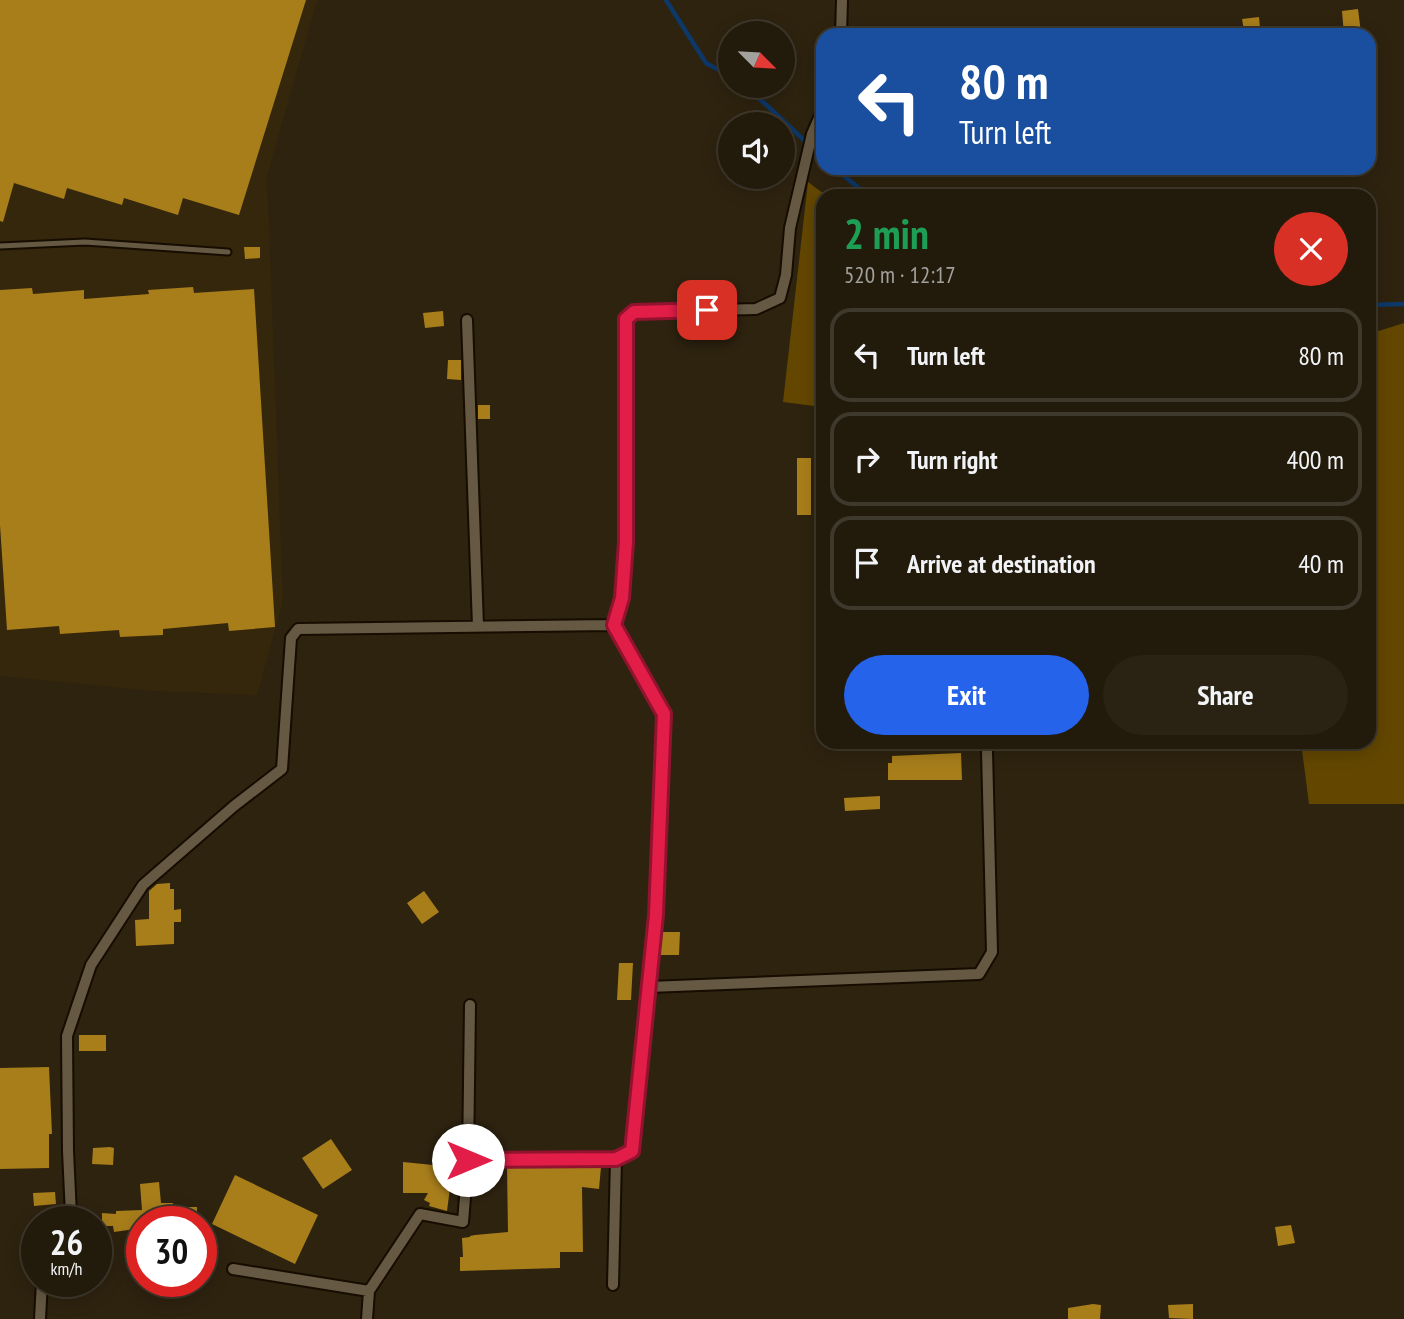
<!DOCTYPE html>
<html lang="en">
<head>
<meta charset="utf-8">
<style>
	:root { --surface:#221a0b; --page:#2a2314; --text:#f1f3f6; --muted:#a2a19d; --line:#3f382c; --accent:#2563eb }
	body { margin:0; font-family:"PT Sans Narrow",sans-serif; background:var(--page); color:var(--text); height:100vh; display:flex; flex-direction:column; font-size:26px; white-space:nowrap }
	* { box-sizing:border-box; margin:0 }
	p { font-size:23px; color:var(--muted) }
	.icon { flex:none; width:38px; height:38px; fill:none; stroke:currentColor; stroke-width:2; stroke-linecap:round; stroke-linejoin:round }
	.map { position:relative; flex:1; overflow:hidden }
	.panel { position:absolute; left:816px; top:189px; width:560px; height:560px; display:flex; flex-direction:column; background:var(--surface); border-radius:21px; box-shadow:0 4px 18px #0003,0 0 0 2px var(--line) }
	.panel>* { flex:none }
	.banner { position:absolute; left:816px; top:28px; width:560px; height:147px; border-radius:21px; box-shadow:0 4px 18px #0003,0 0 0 2px var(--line); background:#1a4fa0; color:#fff; overflow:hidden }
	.needle { width:46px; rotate:114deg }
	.buttons { position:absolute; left:718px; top:21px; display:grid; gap:14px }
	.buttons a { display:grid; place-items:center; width:77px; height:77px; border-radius:50%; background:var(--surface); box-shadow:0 4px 18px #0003,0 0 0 2px var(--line); font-size:35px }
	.speed { position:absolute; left:21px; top:1206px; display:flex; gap:14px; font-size:35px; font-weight:700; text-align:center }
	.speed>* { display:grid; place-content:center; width:91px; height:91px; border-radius:50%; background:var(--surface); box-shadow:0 4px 18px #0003,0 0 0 2px var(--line); line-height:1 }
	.speed small { font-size:18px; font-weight:400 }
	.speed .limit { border:10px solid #d22; background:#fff; color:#111 }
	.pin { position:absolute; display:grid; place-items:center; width:60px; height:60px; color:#fff; margin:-30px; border-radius:14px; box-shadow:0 4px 10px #0006 }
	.me { position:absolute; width:77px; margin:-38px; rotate:90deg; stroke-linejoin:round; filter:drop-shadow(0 0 5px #0008) }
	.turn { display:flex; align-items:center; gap:24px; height:147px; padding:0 28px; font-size:32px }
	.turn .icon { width:91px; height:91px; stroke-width:2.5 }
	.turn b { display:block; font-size:49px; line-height:60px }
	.round { display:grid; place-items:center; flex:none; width:74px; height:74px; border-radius:37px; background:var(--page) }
	.head { display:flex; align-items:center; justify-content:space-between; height:119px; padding:0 28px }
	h1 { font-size:42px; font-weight:700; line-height:52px; color:#1e9e55 }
	.cta { display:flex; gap:14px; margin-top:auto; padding:14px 28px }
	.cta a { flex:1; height:80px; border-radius:42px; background:var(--accent); color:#fff; font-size:28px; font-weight:700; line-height:80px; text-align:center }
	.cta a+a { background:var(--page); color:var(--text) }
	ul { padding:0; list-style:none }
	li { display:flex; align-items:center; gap:21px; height:94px; margin:0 14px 10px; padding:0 14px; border:4px solid var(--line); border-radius:21px }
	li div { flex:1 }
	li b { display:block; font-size:26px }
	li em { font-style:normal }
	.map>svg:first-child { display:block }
	.built { fill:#35270b }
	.green { fill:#634700 }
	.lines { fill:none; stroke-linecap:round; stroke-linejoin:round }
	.stream { stroke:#0d3868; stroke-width:4.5 }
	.building { fill:#a87e1b }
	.lane-casing { stroke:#160c00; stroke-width:9 }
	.street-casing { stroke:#160c00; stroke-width:14 }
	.lane { stroke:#655943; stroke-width:5 }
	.street { stroke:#655943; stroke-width:10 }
	.route-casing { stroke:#92132f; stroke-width:18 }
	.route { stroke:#e11d48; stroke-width:12 }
</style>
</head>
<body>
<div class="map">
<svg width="1404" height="1319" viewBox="0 0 1404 1319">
	<rect width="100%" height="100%" fill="#2e230f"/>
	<!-- built -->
	<path class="built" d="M0,0H317L267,176L283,601L257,695L154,691L0,676Z"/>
	<!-- green -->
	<path class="green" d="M808,182L827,196H822V407L783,402Z
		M1404,323V804H1309L1301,742H1368L1369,334Z"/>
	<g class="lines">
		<!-- stream -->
		<path class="stream" d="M666,0L706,63L730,76
			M746,86L822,157
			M834,168L869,196
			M1368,305L1404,304"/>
	</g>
	<!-- building -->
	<path class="building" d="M0,0H306L239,215L183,198L178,215L124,198L122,205L67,188L64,199L14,183L3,222L0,221Z
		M1358,9L1361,33L1344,35L1342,11Z
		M1259,17L1260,28L1244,30L1242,19Z
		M244,247H260V258L245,259Z
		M193,287L194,293L254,289L275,627L229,631L228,623L163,629V635L120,637L119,630L60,634L59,626L7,630L0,525V290L32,288L33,294L84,290V299L149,294L148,290Z
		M443,311L444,326L425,328L423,313Z
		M448,360H461V380L447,379Z
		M478,405H490V419H478Z
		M797,458H811V515H797Z
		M961,753L962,780H888V763H892V756Z
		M880,796V809L845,811L844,798Z
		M170,883V889H174V910L181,909V922H174V944L136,946L135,920L149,919V891L157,884Z
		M424,891L439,912L422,924L407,903Z
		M662,932H680L679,955H660Z
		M619,963H633L631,1000H617Z
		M79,1035H106V1051H79Z
		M49,1067L52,1134H49V1168L0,1169V1068Z
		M331,1139L352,1170L323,1189L302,1158Z
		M110,1147L114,1148L113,1165L92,1164L93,1148Z
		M403,1162L433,1165V1167L449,1166L450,1188L447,1211L429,1206L430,1203L424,1200L428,1193H403Z
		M601,1167L599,1189L582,1187L583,1252H560V1268L460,1271V1257H463L462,1238L470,1237V1236L475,1235L508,1232L507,1168Z
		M235,1175L318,1215L295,1264L212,1224Z
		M159,1182L161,1203H173V1207H197V1222H142V1228L114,1232L113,1226H102V1213L116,1214V1211L142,1210L140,1184Z
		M55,1192L56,1204L34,1206L33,1193Z
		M1291,1225L1295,1243L1278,1246L1275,1227Z
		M1093,1304L1101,1305L1100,1319H1068V1308Z
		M1193,1304V1319L1169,1318L1168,1305Z"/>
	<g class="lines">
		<defs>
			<path id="lane" d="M0,246L85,242L228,252"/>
			<path id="street" d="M841,35L842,0
				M467,320L478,626
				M649,987L979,974L992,952L987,751
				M468,1160L616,1159
				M67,1222L71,1215L68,1151L67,1036L91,965L143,885L234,806L282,769L291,638L298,629L613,625L622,598L626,542L627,319L633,312L756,309L780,298L786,275L790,228L812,134L822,111
				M233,1269L369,1291
				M613,1285L616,1159L632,1151L656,915L664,714L613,625
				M40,1319L42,1281
				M367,1319L369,1291L420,1214L463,1222L468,1160L470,1005"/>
		</defs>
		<!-- lane casing -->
		<use href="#lane" class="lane-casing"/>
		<!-- street casing -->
		<use href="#street" class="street-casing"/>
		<!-- lane -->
		<use href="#lane" class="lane"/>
		<!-- street -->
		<use href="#street" class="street"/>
	</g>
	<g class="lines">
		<defs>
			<path id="route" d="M468,1160L616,1159L632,1151L656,915L664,714L614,625L622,598L626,542V319L634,312L707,310"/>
		</defs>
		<!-- route casing -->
		<use href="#route" class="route-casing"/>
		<!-- route -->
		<use href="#route" class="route"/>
	</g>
</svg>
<div class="buttons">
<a><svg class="needle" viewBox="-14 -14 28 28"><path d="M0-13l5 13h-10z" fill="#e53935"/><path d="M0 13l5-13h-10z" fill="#a2a19d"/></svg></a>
<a><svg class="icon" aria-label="sound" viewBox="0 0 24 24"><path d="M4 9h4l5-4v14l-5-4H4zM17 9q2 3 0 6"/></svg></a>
</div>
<div class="speed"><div>26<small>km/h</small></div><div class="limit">30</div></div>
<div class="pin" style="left:707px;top:310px;background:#d93025"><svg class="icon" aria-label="arrive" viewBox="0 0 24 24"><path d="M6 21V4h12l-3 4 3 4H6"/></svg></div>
<svg class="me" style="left:468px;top:1160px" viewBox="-20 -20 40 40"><circle r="19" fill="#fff"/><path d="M0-13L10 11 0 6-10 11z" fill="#e11d48"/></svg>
<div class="banner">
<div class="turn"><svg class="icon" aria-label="left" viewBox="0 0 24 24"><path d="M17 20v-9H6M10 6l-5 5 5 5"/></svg><div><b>80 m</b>Turn left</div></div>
</div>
<section class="panel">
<div class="head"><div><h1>2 min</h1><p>520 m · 12:17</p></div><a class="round" style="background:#d93025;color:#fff"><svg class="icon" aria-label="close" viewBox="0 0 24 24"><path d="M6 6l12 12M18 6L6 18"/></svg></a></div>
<ul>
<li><svg class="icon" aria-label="left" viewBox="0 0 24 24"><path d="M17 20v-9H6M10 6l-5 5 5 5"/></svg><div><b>Turn left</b></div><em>80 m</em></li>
<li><svg class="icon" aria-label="right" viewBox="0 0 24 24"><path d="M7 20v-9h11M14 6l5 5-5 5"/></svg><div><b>Turn right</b></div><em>400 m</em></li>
<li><svg class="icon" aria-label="arrive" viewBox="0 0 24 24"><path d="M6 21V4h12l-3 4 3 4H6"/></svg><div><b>Arrive at destination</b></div><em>40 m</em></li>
</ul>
<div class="cta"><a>Exit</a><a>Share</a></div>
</section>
</div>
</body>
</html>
